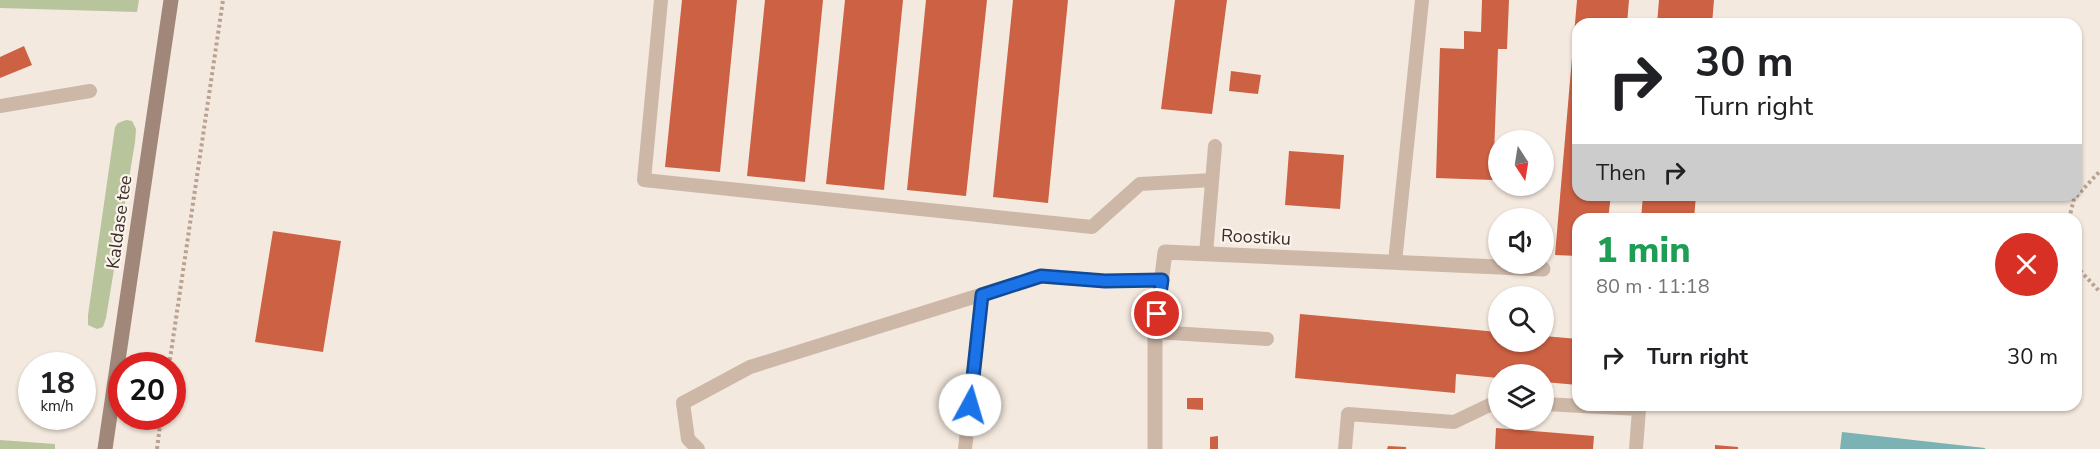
<!DOCTYPE html>
<html lang="en">
<head>
<meta charset="utf-8">
<style>
	:root { --surface:#fff; --page:#f2f2f2; --text:#202124; --muted:#757577 }
	body { margin:0; font-family:"Nunito Sans",sans-serif; background:var(--page); color:var(--text); height:100vh; display:flex; flex-direction:column; font-size:22px; white-space:nowrap }
	* { box-sizing:border-box; margin:0 }
	p { font-size:20px; color:var(--muted) }
	.icon { flex:none; width:33px; height:33px; fill:none; stroke:currentColor; stroke-width:2; stroke-linecap:round; stroke-linejoin:round }
	.map { position:relative; flex:1; overflow:hidden }
	.details { position:absolute; left:1572px; top:213px; width:510px; height:198px; display:flex; flex-direction:column; background:var(--surface); border-radius:18px; box-shadow:0 2px 4px #0004 }
	.details>* { flex:none }
	.top-card { position:absolute; left:1572px; top:18px; width:510px; height:183px; border-radius:18px; box-shadow:0 2px 4px #0004; background:#fff; color:var(--text); overflow:hidden }
	.needle { width:39px; rotate:168deg }
	.fabs { position:absolute; left:1488px; top:130px; display:grid; gap:12px }
	.fabs a { display:grid; place-items:center; width:66px; height:66px; border-radius:50%; background:var(--surface); box-shadow:0 2px 4px #0004; font-size:30px }
	.speed { position:absolute; left:18px; top:352px; display:flex; gap:12px; font-size:30px; font-weight:700; text-align:center }
	.speed>* { display:grid; place-content:center; width:78px; height:78px; border-radius:50%; background:var(--surface); box-shadow:0 2px 4px #0004; line-height:1 }
	.speed small { font-size:15px; font-weight:400 }
	.speed .limit { border:9px solid #d22; background:#fff; color:#111 }
	.pin { position:absolute; display:grid; place-items:center; width:51px; height:51px; color:#fff; margin:-26px; border:3px solid #fff; border-radius:50%; box-shadow:0 2px 6px #0007 }
	.me { position:absolute; width:66px; margin:-33px; rotate:6deg; stroke-linejoin:round; filter:drop-shadow(0 0 4px #0008) }
	.turn { display:flex; align-items:center; gap:21px; height:126px; padding:0 24px; font-size:27px }
	.turn .icon { width:78px; height:78px; stroke-width:2.5 }
	.turn b { display:block; font-size:42px; line-height:51px }
	.then { display:flex; align-items:center; height:57px; padding:0 24px; background:#0003; gap:12px; font-size:22px }
	.round { display:grid; place-items:center; flex:none; width:63px; height:63px; border-radius:32px; background:var(--page) }
	.head { display:flex; align-items:center; justify-content:space-between; height:102px; padding:0 24px }
	h1 { font-size:36px; font-weight:800; line-height:45px; color:#1e9e55 }
	ul { padding:0; list-style:none }
	li { display:flex; align-items:center; gap:18px; height:84px; padding:0 24px }
	li div { flex:1 }
	li b { display:block; font-size:22px }
	li em { font-style:normal }
	.map>svg:first-child { display:block }
	.green { fill:#b8c49c }
	.water { fill:#7bb2b3 }
	.building { fill:#cd6143 }
	.lines { fill:none; stroke-linecap:round; stroke-linejoin:round }
	.path { stroke:#b9a292; stroke-width:4; stroke-dasharray:3 3; stroke-linecap:butt }
	.lane { stroke:#cdb8a8; stroke-width:14 }
	.street { stroke:#cdb8a8; stroke-width:15 }
	.secondary { stroke:#a18779; stroke-width:15 }
	.route-casing { stroke:#114b97; stroke-width:15 }
	.route { stroke:#1a73e8; stroke-width:10 }
	.labels { text-anchor:middle; dominant-baseline:central; stroke-width:4.5; stroke-linejoin:round; paint-order:stroke }
	.street-label { font-size:18px; fill:#3a2e29; stroke:#fbf3eb }
</style>
</head>
<body>
<div class="map">
<svg width="2100" height="449" viewBox="0 0 2100 449">
	<rect width="100%" height="100%" fill="#f4e9de"/>
	<!-- green -->
	<path class="green" d="M0,0H139L137,12L0,8Z
		M126,120L132,121L136,129L135,142L106,318L103,327L97,329L88,325V315L115,127L118,123Z
		M0,440L55,444V449H0Z"/>
	<!-- water -->
	<path class="water" d="M1842,432L1985,448V449H1840Z"/>
	<!-- building -->
	<path class="building" d="M682,0H737L720,172L665,167Z
		M765,0H823L805,182L747,176Z
		M845,0H903L884,190L826,184Z
		M926,0H987L966,196L907,190Z
		M1013,0H1068L1048,203L993,197Z
		M1175,0H1227L1212,114L1161,109Z
		M1482,0H1509L1507,49H1498L1493,180L1436,178L1440,48L1464,49V31L1481,32Z
		M1577,0H1629L1627,24H1578V195H1611L1608,219H1578V256L1555,255Z
		M1659,0H1714L1712,24H1657Z
		M24,46L32,65L0,78V57Z
		M1231,71L1261,75L1258,94L1229,91Z
		M1289,151L1344,155L1340,209L1285,205Z
		M1643,195H1696L1694,219H1641Z
		M273,231L341,241L323,352L255,342Z
		M1300,314L1498,332V342H1544V336L1578,339V385L1544,382V375H1498V378L1456,374L1455,393L1295,378Z
		M1187,398H1203V410L1187,409Z
		M1496,428L1594,436L1593,449H1495Z
		M1218,436V449H1210V437Z
		M1715,445L1738,447V449H1715Z
		M1388,446L1406,447V449H1387Z"/>
	<g class="lines">
		<!-- path -->
		<path class="path" d="M2069,219L2074,199L2100,171
			M2076,266L2100,292
			M169,366L223,0
			M157,449L161,417"/>
		<!-- lane -->
		<path class="lane" d="M661,0L644,180L1092,227L1140,184L1212,180
			M0,106L90,91
			M1206,254L1215,146
			M1395,262L1422,0
			M1155,332L1267,339
			M1544,404L1639,409L1636,449
			M698,449L688,439L683,403L750,367L1041,276L1105,281L1162,280
			M965,449L982,295
			M1345,449L1348,414L1454,422L1498,401"/>
		<!-- street -->
		<path class="street" d="M1155,449V332L1165,252L1543,269"/>
		<!-- secondary -->
		<path class="secondary" d="M105,449L171,0"/>
	</g>
	<g class="lines">
		<defs>
			<path id="route" d="M970,405L982,295L1041,276L1105,281L1162,280L1157,314"/>
		</defs>
		<!-- route casing -->
		<use href="#route" class="route-casing"/>
		<!-- route -->
		<use href="#route" class="route"/>
	</g>
	<g class="labels">
		<!-- street labels -->
		<g class="street-label">
			<text transform="translate(119 222) rotate(-82)">Kaldase tee</text>
			<text transform="translate(1256 237) rotate(3)">Roostiku</text>
		</g>
	</g>
</svg>
<div class="fabs">
<a><svg class="needle" viewBox="-14 -14 28 28"><path d="M0-13l5 13h-10z" fill="#e53935"/><path d="M0 13l5-13h-10z" fill="#757577"/></svg></a>
<a><svg class="icon" aria-label="sound" viewBox="0 0 24 24"><path d="M4 9h4l5-4v14l-5-4H4zM17 9q2 3 0 6"/></svg></a>
<a><svg class="icon" aria-label="search" viewBox="0 0 24 24"><circle cx="10" cy="10" r="6"/><path d="M15 15l6 6"/></svg></a>
<a><svg class="icon" aria-label="layers" viewBox="0 0 24 24"><path d="M12 4l9 5-9 5-9-5zM3 14l9 5 9-5"/></svg></a>
</div>
<div class="speed"><div>18<small>km/h</small></div><div class="limit">20</div></div>
<div class="pin" style="left:1157px;top:314px;background:#d93025"><svg class="icon" aria-label="arrive" viewBox="0 0 24 24"><path d="M6 21V4h12l-3 4 3 4H6"/></svg></div>
<svg class="me" style="left:970px;top:405px" viewBox="-20 -20 40 40"><circle r="19" fill="#fff"/><path d="M0-13L10 11 0 6-10 11z" fill="#1a73e8"/></svg>
<div class="top-card">
<div class="turn"><svg class="icon" aria-label="right" viewBox="0 0 24 24"><path d="M7 20v-9h11M14 6l5 5-5 5"/></svg><div><b>30 m</b>Turn right</div></div>
<div class="then">Then<svg class="icon" aria-label="right" viewBox="0 0 24 24"><path d="M7 20v-9h11M14 6l5 5-5 5"/></svg></div>
</div>
<section class="details">
<div class="head"><div><h1>1 min</h1><p>80 m · 11:18</p></div><a class="round" style="background:#d93025;color:#fff"><svg class="icon" aria-label="close" viewBox="0 0 24 24"><path d="M6 6l12 12M18 6L6 18"/></svg></a></div>
<ul>
<li><svg class="icon" aria-label="right" viewBox="0 0 24 24"><path d="M7 20v-9h11M14 6l5 5-5 5"/></svg><div><b>Turn right</b></div><em>30 m</em></li>
</ul>
</section>
</div>
</body>
</html>
